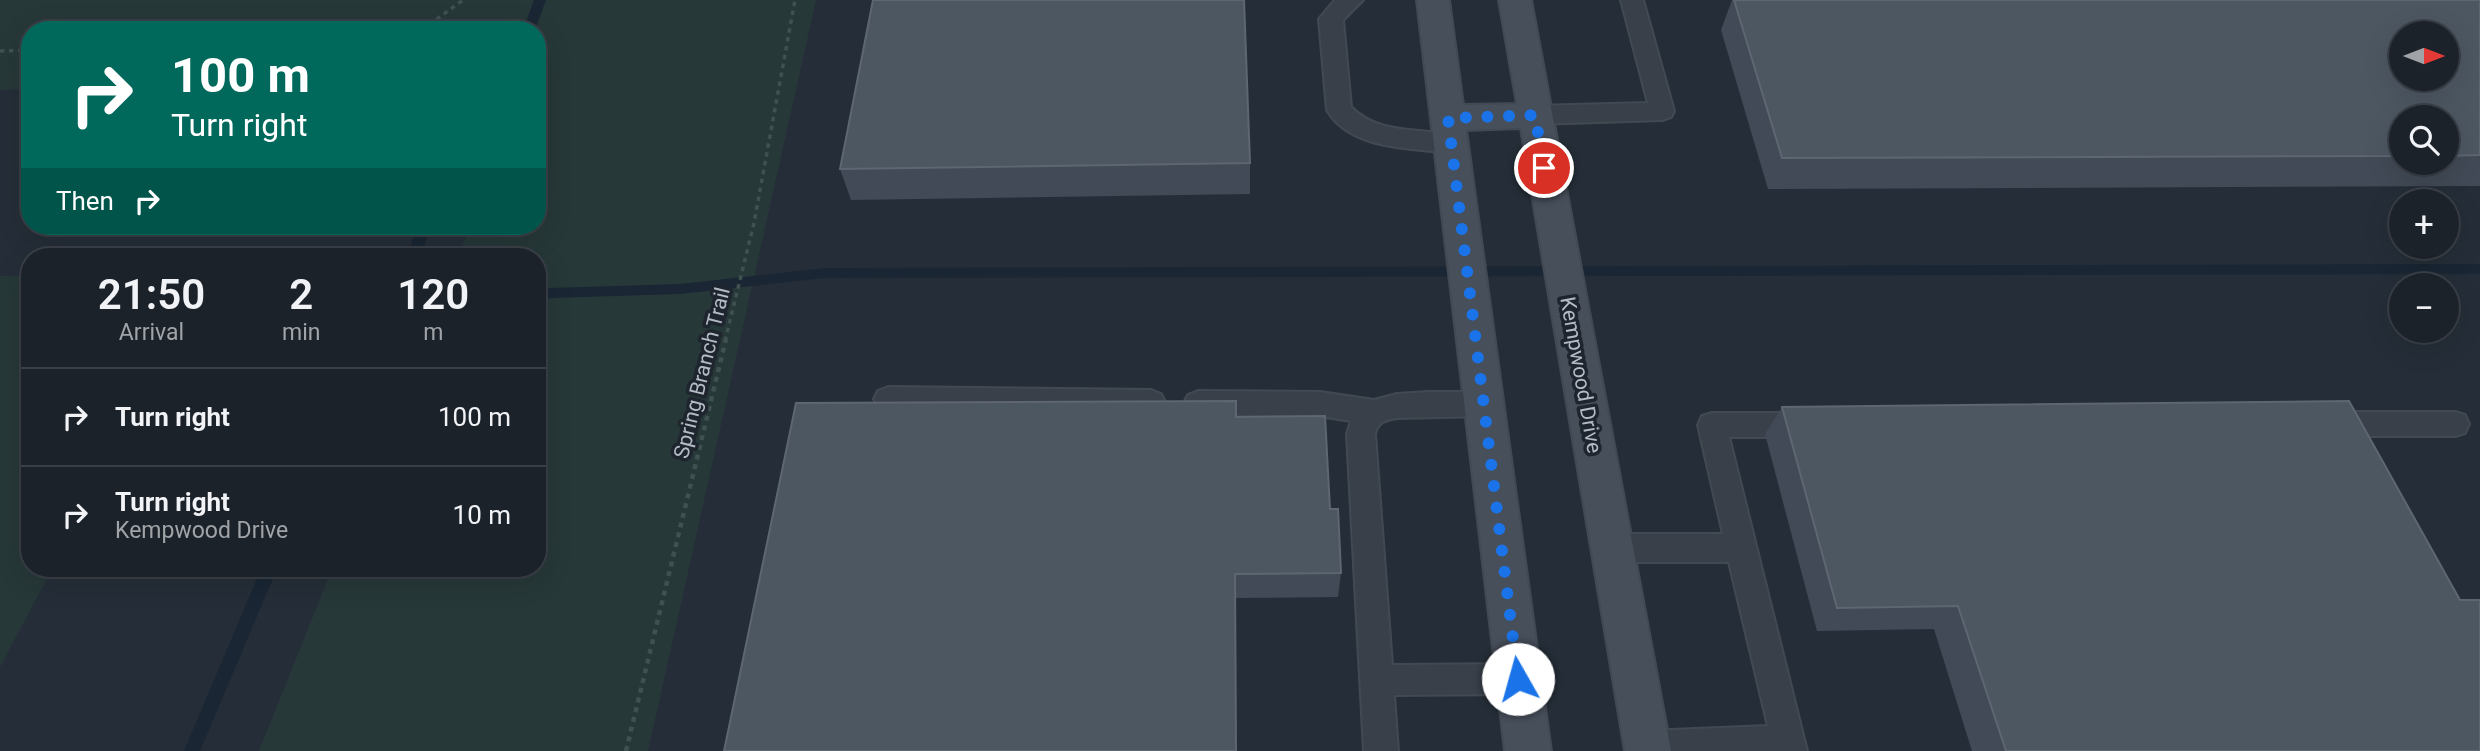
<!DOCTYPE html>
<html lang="en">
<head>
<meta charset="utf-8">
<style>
	:root { --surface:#1c222a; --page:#252a32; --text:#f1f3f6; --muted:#a0a4a8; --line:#3a3f47 }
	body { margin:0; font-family:Roboto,sans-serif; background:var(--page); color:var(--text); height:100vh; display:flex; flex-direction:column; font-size:26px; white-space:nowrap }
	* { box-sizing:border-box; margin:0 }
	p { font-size:23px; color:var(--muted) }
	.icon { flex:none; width:38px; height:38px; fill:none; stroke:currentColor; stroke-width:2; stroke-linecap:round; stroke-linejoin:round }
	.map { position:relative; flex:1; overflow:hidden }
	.panel { position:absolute; left:21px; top:248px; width:525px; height:329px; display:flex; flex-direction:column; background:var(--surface); border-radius:28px; box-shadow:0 7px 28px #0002,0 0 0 2px var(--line) }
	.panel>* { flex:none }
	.banner { position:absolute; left:21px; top:21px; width:525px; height:214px; border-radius:28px; box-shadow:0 7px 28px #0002,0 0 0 2px var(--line); background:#00695c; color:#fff; overflow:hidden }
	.needle { width:46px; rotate:90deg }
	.controls { position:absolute; left:2389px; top:21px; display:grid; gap:14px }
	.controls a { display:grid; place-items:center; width:70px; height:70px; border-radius:50%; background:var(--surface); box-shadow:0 7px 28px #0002,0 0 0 2px var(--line); font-size:35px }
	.pin { position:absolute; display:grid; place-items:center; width:60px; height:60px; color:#fff; margin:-30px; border:4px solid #fff; border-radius:50%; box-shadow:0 2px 7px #0007 }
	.me { position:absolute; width:77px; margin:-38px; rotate:353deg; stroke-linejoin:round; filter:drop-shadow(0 0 5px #0008) }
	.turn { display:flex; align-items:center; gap:24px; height:147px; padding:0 35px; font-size:32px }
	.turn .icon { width:91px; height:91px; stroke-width:2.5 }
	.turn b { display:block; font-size:49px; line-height:60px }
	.then { display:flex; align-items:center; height:66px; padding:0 35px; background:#0003; gap:14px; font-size:26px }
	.eta { display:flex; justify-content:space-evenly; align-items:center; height:119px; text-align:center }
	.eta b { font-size:42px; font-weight:600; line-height:49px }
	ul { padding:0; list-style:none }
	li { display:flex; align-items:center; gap:21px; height:98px; padding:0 35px; border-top:2px solid var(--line) }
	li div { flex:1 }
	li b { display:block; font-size:26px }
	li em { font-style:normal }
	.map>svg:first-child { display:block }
	.green { fill:#273839 }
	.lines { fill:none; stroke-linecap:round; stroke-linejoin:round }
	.stream { fill:#1a2634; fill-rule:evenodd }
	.lane-casing { stroke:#424952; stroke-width:4 }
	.secondary-casing { stroke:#424952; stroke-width:4 }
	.path-far1 { stroke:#405152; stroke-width:3.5; stroke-dasharray:4.5 4.5; stroke-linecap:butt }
	.path { stroke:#405152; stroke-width:4.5; stroke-dasharray:5 5; stroke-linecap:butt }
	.lane { fill:#394049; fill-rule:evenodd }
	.secondary { fill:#474f5b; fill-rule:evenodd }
	.wall { fill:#414a56; fill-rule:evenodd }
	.building { fill:#4d5762; stroke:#5d6671; stroke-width:2; fill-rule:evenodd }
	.route { stroke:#1a73e8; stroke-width:12; stroke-dasharray:0 21.6 }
	.labels { text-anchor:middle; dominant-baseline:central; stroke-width:7; stroke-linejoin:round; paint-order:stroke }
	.street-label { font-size:21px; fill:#b4bbc4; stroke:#1e252e }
</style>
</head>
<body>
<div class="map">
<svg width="2480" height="751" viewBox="0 0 2480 751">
	<rect width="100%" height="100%" fill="#252e38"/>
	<!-- green -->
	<path class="green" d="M0,0H816L648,751H259L332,569H537V257H458L470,226H537V30H30V89L0,90Z
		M0,276H30V569H52L0,667Z"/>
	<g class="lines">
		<!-- stream -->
		<path class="stream" d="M534,0H546L535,30H523Z
			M420,226H432L426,240L422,257H410L412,240Z
			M2480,264V274L824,278L680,294L551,298L537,302V292L551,288L680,284L824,268Z
			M261,569H277L200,751H184Z"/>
		<defs>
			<path id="lane" d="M1335,0H1363L1343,20L1351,107C1380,137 1424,126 1461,138L1464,144L1461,150L1452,153C1412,148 1350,150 1327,110L1319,19Z
				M1621,0H1643L1674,111L1671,117L1662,120L1535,124L1526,121L1523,115L1526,109L1535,106L1648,103Z
				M888,387L1151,390L1161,394L1165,402L1161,410L1151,414L888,411L878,407L874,399L878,391Z
				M1198,391L1320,392L1374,400L1397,394L1428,392H1485L1495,396L1499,404L1495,412L1485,416L1397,418C1386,420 1378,421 1375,434L1392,665L1518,664L1529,668L1534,679L1529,690L1518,694L1394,695L1398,751H1364L1347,434L1351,421L1320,416L1198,415L1188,411L1184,403L1188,395Z
				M2324,412H2455L2465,415L2469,424L2465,433L2455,436H2324L2314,433L2310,424L2314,415Z
				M1712,413H1807L1817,416L1821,425L1817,434L1807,437H1729L1807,751H1632L1630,747L1635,735L1647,731L1768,726L1729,562H1612L1601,558L1597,548L1601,538L1612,534H1723L1698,425L1702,416Z"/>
			<path id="secondary" d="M1417,0H1449L1463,105L1517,104L1499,0H1531L1671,751H1625L1521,128L1466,130L1551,751H1505Z"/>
		</defs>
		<!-- lane casing -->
		<use href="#lane" class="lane-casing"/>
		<!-- secondary casing -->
		<use href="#secondary" class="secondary-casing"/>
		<!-- path-far1 -->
		<path class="path-far1" d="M422,30L463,0
			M0,51L30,50
			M725,341L754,223L795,0"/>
		<!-- path -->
		<path class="path" d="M626,751L726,339"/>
		<!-- lane -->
		<use href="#lane" class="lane"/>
		<!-- secondary -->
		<use href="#secondary" class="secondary"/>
	</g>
	<!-- wall -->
	<path class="wall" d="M1732,0H2480V186L1768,189L1721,30ZM2401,117H2446V163H2401Z
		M1250,163V194L851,200L840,169Z
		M1782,407L2480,751H1972L1934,629L1817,631L1765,434Z
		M1236,417L1330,509L1341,573L1338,597L1236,598L724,751Z"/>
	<!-- building -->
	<path class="building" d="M873,0H1244L1250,163L840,169Z
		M1734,0H2480V155L2446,156V117H2401V156L1782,158ZM2401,33H2446V79H2401Z
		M1236,401V417L1325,416L1330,509H1338L1341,573L1235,574L1236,751H724L796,403Z
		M2349,401L2460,600H2480V751H2006L1958,606L1837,608L1782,407Z"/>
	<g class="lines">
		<!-- route -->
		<path class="route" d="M1518,679L1448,118L1535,115L1544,168"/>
	</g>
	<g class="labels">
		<!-- street labels -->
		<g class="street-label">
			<text transform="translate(702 373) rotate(-76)">Spring Branch Trail</text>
			<text transform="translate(1581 375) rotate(80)">Kempwood Drive</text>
		</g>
	</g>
</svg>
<div class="controls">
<a><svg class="needle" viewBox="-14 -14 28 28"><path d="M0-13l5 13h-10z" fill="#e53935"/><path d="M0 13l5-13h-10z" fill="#a0a4a8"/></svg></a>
<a><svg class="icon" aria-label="search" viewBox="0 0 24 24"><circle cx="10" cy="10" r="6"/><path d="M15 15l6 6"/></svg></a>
<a>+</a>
<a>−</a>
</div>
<div class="pin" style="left:1544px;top:168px;background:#d93025"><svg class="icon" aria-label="arrive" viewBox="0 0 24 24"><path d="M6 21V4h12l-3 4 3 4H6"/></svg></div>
<svg class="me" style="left:1518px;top:679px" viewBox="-20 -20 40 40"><circle r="19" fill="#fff"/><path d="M0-13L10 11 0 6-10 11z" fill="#1a73e8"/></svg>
<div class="banner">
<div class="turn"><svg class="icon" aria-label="right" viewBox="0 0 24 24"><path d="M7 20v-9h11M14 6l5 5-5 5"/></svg><div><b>100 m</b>Turn right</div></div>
<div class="then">Then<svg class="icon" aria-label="right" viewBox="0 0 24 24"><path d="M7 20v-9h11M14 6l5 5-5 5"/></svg></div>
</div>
<section class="panel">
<div class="eta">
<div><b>21:50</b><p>Arrival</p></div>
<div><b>2</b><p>min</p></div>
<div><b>120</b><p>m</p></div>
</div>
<ul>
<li><svg class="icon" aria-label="right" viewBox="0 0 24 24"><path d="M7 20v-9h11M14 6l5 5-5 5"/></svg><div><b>Turn right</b></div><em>100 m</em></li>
<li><svg class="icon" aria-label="right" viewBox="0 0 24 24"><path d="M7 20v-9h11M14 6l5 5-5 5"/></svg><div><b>Turn right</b><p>Kempwood Drive</p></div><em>10 m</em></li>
</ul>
</section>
</div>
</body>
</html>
